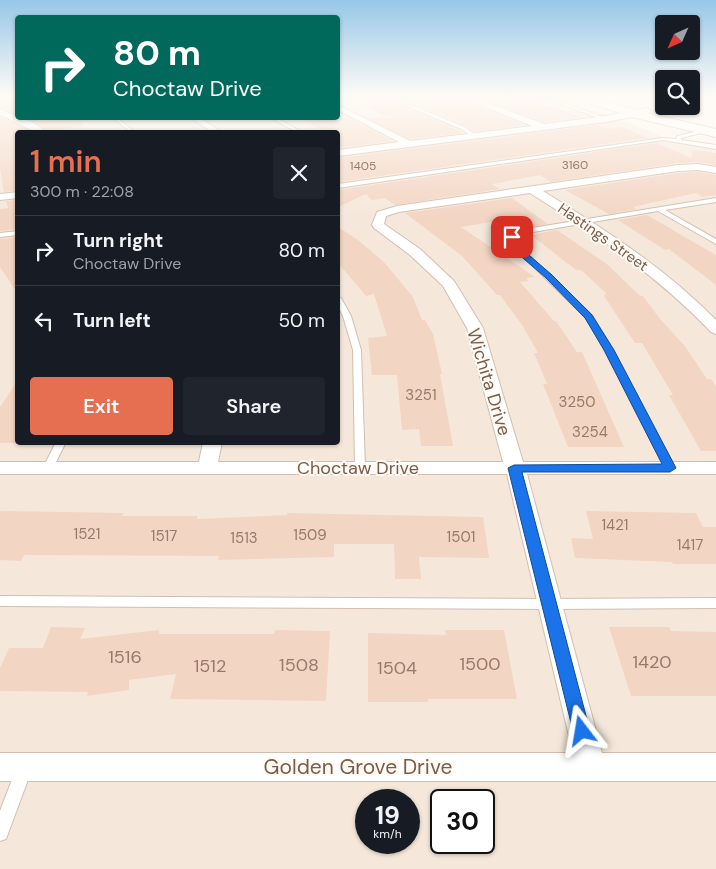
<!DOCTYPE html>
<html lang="en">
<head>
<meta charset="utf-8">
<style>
	:root { --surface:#171b24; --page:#20242c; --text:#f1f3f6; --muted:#9ea1a6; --line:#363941; --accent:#e76f51 }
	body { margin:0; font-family:"DM Sans",sans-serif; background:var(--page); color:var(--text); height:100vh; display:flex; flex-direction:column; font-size:19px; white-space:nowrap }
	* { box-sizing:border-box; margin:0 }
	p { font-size:16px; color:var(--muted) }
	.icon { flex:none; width:28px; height:28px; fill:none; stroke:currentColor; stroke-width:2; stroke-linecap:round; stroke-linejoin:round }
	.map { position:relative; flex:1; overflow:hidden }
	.panel { position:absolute; left:15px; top:130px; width:325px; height:315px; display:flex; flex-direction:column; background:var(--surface); border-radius:5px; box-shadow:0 1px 4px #0004 }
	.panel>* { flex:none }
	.banner { position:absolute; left:15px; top:15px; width:325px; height:105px; border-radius:5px; box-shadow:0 1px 4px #0004; background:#00695c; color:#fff; overflow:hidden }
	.needle { width:32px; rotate:225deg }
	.controls { position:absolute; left:655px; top:15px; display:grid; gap:10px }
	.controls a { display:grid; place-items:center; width:45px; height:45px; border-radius:5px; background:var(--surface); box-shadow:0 1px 4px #0004; font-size:25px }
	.speed { position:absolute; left:355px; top:789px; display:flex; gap:10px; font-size:25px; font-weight:700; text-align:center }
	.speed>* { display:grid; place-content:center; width:65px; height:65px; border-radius:50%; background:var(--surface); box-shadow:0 1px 4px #0004; line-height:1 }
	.speed small { font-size:12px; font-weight:400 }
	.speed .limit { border:2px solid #111; border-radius:8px; background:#fff; color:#111 }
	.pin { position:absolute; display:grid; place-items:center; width:42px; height:42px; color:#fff; margin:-21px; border-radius:10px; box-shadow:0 2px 8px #0006 }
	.me { position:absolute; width:55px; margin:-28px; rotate:346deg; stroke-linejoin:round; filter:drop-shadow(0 0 4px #0008) }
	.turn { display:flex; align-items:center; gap:18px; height:105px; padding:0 15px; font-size:22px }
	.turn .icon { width:65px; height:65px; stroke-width:2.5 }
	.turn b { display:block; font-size:35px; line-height:42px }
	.round { display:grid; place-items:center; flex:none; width:52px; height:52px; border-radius:5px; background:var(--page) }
	.head { display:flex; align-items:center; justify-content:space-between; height:85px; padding:0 15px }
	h1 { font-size:30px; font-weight:600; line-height:38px; color:var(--accent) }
	.button { display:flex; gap:10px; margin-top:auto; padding:10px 15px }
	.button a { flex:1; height:58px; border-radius:5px; background:var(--accent); color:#fff; font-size:20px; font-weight:600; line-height:58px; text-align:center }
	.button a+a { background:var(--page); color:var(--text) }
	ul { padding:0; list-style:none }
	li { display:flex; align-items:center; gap:15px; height:70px; padding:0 15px; border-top:1px solid var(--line) }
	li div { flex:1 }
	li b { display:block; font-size:19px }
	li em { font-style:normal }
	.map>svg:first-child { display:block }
	.residential { fill:#f5e8da; fill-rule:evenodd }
	.building { fill:#f3d5c3 }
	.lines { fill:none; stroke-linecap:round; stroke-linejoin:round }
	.service-casing { stroke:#d1beb0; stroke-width:2 }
	.minor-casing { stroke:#d1beb0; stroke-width:2 }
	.secondary-casing { stroke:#d6c0b0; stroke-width:2 }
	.service { fill:#fff; fill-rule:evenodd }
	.minor { fill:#fff; fill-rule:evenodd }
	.secondary { fill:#fff; fill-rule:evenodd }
	.route { fill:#1a73e8; stroke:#114b97 }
	.labels { text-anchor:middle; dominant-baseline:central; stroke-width:4; stroke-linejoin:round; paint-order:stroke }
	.far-number-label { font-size:12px; fill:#987a6a }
	.far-street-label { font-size:15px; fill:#7a5c4d; stroke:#fffaf3 }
	.number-label { font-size:15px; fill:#987a6a }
	.street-label { font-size:18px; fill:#7a5c4d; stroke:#fffaf3 }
	.near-number-label { font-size:18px; fill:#987a6a }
	.near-street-label { font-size:21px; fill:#7a5c4d; stroke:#fffaf3 }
</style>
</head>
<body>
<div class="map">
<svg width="716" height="869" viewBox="0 0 716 869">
	<rect width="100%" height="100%" fill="#fdf6ec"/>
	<!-- residential -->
	<path class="residential" d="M0,96H17L18,118H338V96H550L608,115L666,138L716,145V869H0ZM18,132H338V442H18ZM366,800H409V842H366ZM441,800H484V842H441Z"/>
	<!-- building -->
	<path class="building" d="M404,96H457L458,98L525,125L474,131L466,125L397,97Z
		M473,96H519L581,117L544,122Z
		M18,98V114L0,107V102Z
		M386,99L460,131L463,133L410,139L367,118H390L358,104Z
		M0,117L34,132H18V190L4,192L0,169Z
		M26,118H82L83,126L48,132L35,122Z
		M300,118H348L393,141L338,148V132H325Z
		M598,125L607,129L622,127L647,138L338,182V158Z
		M657,143L691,158L693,150L716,153V165L698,162L678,163L551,182L540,175L492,184L500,189L395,205L385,198L372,200L366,194L338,207V190Z
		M698,172L716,175V195L703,197L696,193L633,207L637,209L609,214L565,190L678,173Z
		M512,198L548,224L523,229L508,219L461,227L535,277L526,278L529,281L520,282L554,321H556L577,352H582L624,447H568L543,384H547L534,353H538L522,325L500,295H497L462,256L405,213Z
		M18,200V229L0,231V209L8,208L6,201Z
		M647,215L716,255V285L669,249L665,250L618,220Z
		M338,227L358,240L383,261L413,297L422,320H425L433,334L442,374H440L453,446H421L419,429L402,430L397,375H372L368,338L387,336L374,294L366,296L338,263Z
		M557,230L608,265L640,296H643L660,319L685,346L707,379H711L716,387V451H701L669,395H673L642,343H635L604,296L606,293L581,270H576L531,235Z
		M18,237V294L0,267V239Z
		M18,380V443H0V407Z
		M0,511L124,513L122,516H197V519L287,515V513L483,517L489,558L419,557L421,579H395L394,544H334V557L218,560L219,556L24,555L21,561L0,560Z
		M586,511L696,513L703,527H716V564H673L672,562L575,558L571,538L593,539Z
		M51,627L85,628L80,639L159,630V634H274L275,630L330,631L326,701L170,699L176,674L129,680V690L87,696L88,692L0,691V668L9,648H43Z
		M609,627H669L671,631L716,632V696H631Z
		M445,630H504L517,699H428V702H368V633L446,635Z"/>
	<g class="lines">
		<defs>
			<path id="service" d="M384,96H389L465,127L477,136L473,137L461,129Z
				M540,96H545L608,119L604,120Z
				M704,96L716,97V99L704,97Z
				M113,118H117L135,132H131Z
				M271,118H276L302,132H297Z
				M703,130L705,132L681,138V140L716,145V149L663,140L338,188V184L663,138L676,139L677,136Z
				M716,198V202L665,210L716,239V244L658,211L533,232L515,238L514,241L592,315L613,351L675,468L670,471L665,468L605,351L586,318L507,241L510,236L532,228Z
				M18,231V235L0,237V233Z
				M338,298H341L351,316L361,350L365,468L360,471L355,468L353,350L343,316L338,306Z
				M56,442H66L52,470H44L43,468Z
				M0,596L549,599L716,598V608L549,609L0,606Z
				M24,761L30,764L32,769L6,839L0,841V811L18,764Z"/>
			<path id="minor" d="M459,96H469L544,124L606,116L647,108L651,111L647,114L606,122L338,156V150L399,142L338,110V105L410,141L532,126Z
				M0,109L34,123L46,132C33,134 13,120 0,115Z
				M191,118H200L222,132H212Z
				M698,164L716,167V173L698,170L678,171L543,191C604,229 665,268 716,320V334L711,332C658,276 595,234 530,193L399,212L386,216L384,224L420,249L454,281L483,328L523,462H716V474H527L602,753H716V781H0V753H573L507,474H0V462H199L203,442H222L218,462H503L467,328L443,286L410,255L374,228L372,225L377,212L397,206L678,165Z
				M18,192V198L0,200V194Z"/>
			<path id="secondary" d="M571,96H588L639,111L716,129V137L632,117L573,98Z"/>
		</defs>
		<!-- service casing -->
		<use href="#service" class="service-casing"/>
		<!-- minor casing -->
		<use href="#minor" class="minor-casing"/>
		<!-- secondary casing -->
		<use href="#secondary" class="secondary-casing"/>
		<!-- service -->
		<use href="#service" class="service"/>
		<!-- minor -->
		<use href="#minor" class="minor"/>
		<!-- secondary -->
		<use href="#secondary" class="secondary"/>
	</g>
	<!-- sky -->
	<linearGradient id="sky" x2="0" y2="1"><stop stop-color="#97c7e8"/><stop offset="0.44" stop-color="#fefbf6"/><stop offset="1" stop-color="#fefbf6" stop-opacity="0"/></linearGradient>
	<rect width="716" height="217" fill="url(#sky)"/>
	<!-- route -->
	<path class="route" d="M509,235H515V243L552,275L592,315L614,350L676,468L670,472H522L590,731L588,737L582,739L576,737L573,731L508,468L514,465L662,464L604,350L585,318L546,278L509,246L506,241Z"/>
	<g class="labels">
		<!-- far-number labels -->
		<g class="far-number-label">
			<text x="575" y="165">3160</text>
			<text x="363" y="166">1405</text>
		</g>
		<!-- far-street labels -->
		<g class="far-street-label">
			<text transform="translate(603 237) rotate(35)">Hastings Street</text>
		</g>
		<!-- number labels -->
		<g class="number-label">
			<text x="421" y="395">3251</text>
			<text x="577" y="402">3250</text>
			<text x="590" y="432">3254</text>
			<text x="615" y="525">1421</text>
			<text x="87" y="534">1521</text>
			<text x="310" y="535">1509</text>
			<text x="164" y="536">1517</text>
			<text x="461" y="537">1501</text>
			<text x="244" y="538">1513</text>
			<text x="690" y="545">1417</text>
		</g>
		<!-- street labels -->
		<g class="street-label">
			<text transform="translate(489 382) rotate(73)">Wichita Drive</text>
			<text x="358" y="468">Choctaw Drive</text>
		</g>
		<!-- near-number labels -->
		<g class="near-number-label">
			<text x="125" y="657">1516</text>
			<text x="652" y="662">1420</text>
			<text x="480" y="664">1500</text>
			<text x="299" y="665">1508</text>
			<text x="210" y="666">1512</text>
			<text x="397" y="668">1504</text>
		</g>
		<!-- near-street labels -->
		<g class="near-street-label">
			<text x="358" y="767">Golden Grove Drive</text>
		</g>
	</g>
</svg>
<div class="controls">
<a><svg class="needle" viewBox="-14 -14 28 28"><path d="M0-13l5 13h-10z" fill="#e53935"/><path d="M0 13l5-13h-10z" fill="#9ea1a6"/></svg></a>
<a><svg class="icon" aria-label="search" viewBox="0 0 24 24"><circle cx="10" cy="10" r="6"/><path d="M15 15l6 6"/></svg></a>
</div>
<div class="speed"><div>19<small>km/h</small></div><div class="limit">30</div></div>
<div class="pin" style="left:512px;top:237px;background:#d93025"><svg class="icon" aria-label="arrive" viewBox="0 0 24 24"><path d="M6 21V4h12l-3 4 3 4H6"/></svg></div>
<svg class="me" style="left:582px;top:731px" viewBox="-20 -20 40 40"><path d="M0-17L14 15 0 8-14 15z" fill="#1a73e8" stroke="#fff" stroke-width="4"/></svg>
<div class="banner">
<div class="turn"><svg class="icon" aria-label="right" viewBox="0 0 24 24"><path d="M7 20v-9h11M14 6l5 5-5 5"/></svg><div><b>80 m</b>Choctaw Drive</div></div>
</div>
<section class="panel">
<div class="head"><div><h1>1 min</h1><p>300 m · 22:08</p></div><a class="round"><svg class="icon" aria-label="close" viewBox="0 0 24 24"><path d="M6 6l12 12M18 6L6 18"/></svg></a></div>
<ul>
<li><svg class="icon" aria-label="right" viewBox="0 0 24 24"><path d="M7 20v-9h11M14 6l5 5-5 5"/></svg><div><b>Turn right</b><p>Choctaw Drive</p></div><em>80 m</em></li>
<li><svg class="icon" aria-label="left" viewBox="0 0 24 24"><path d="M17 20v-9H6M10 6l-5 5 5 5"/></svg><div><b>Turn left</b></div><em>50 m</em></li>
</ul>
<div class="button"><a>Exit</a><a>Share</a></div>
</section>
</div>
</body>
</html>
